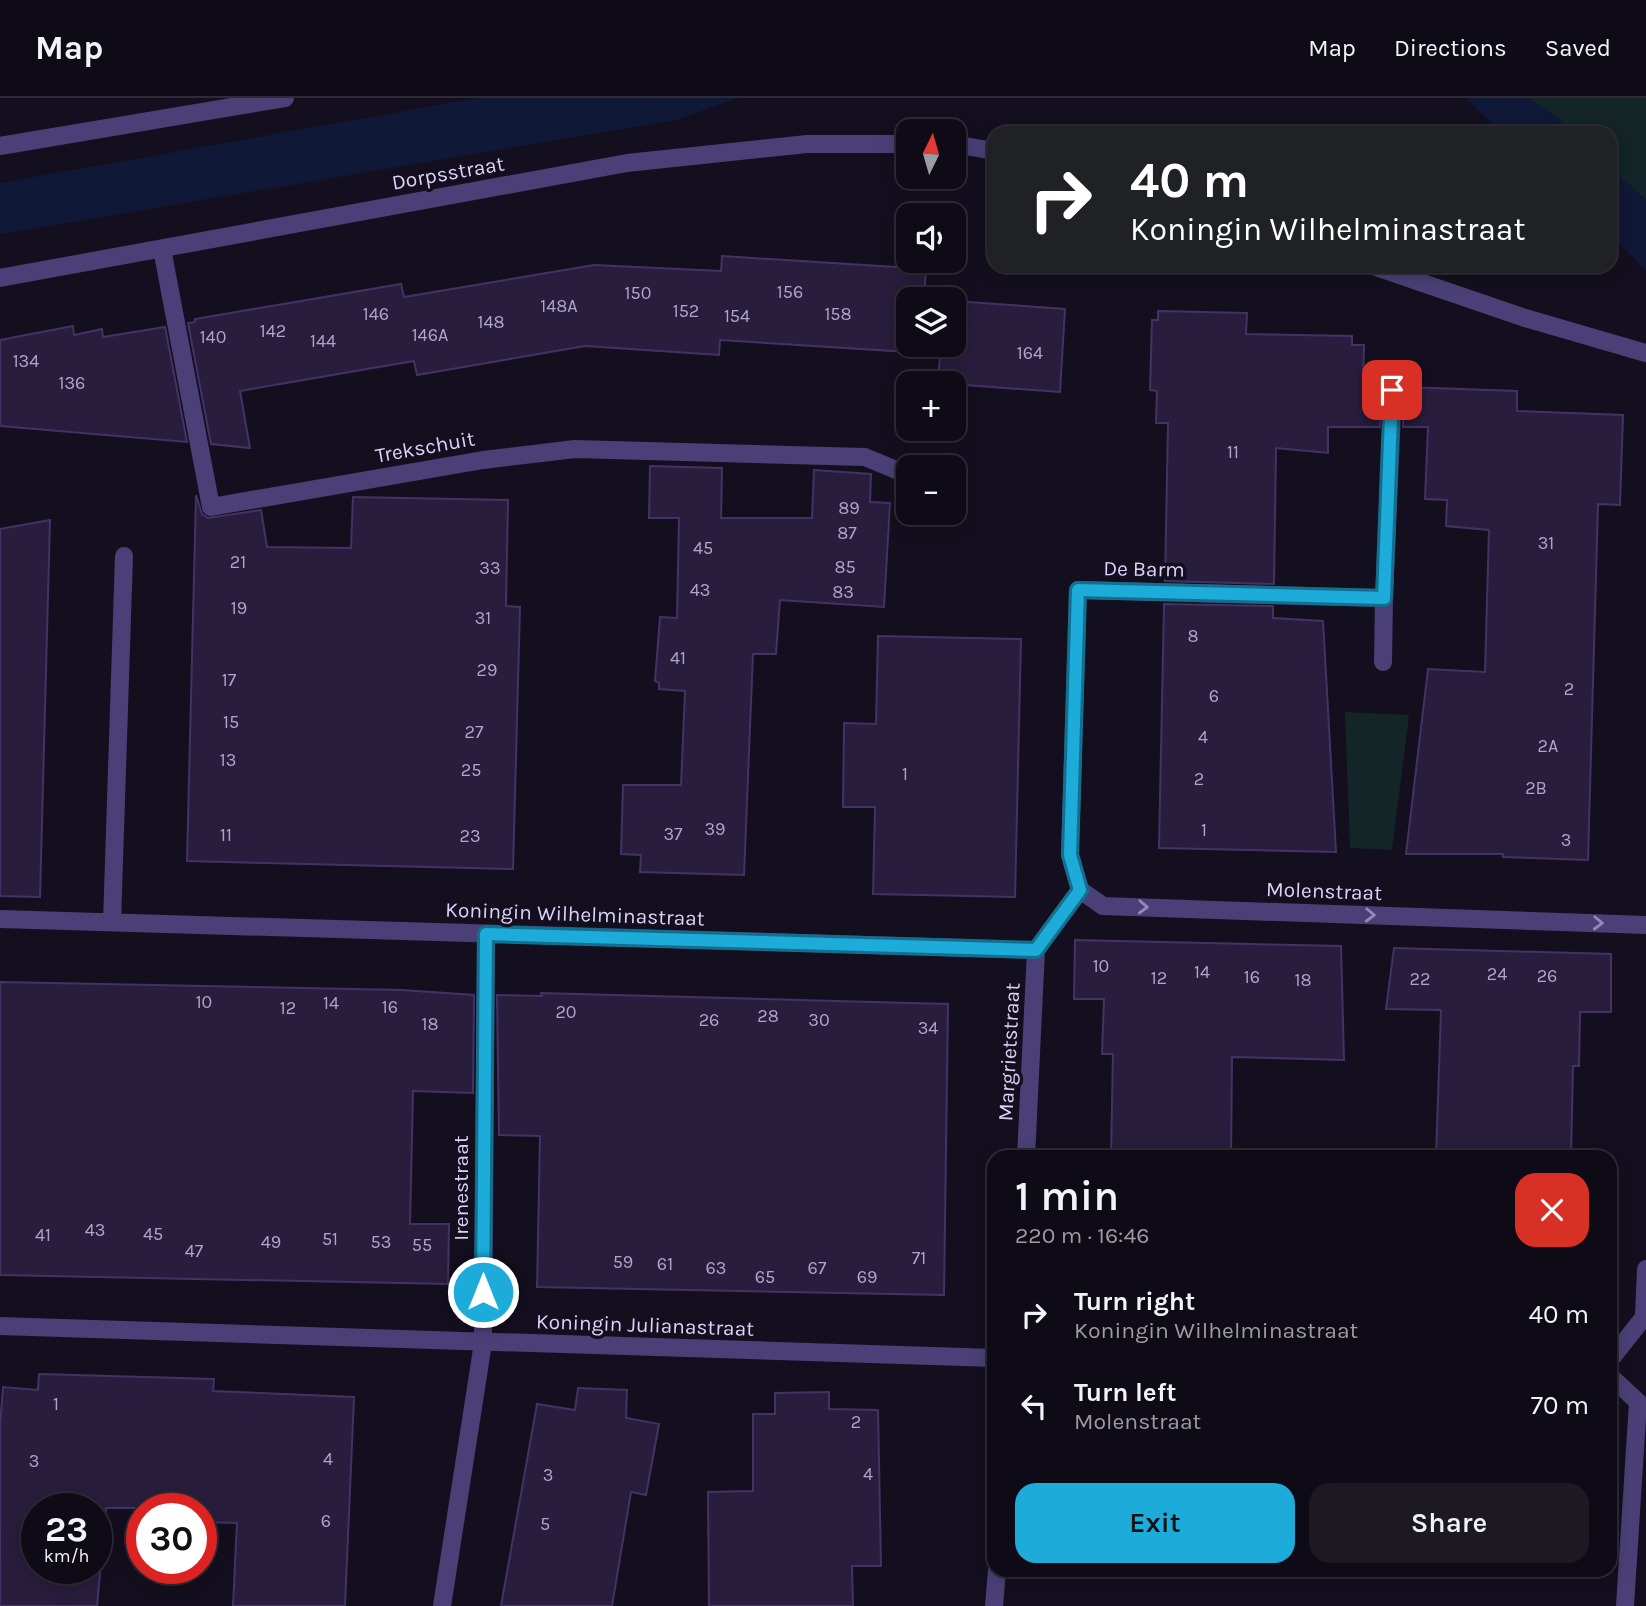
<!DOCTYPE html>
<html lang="en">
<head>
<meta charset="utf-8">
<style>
	:root { --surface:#0f0b16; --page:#1d1923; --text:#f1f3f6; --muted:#9b9ba1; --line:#2f2b35; --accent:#1dabda }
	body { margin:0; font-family:Karla,sans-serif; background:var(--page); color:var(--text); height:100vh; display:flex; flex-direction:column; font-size:26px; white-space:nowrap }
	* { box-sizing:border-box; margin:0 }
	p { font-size:23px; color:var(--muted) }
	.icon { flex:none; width:38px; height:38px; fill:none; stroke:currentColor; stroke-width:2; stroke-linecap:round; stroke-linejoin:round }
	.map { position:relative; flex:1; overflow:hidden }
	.sheet { position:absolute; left:987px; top:1052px; width:630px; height:427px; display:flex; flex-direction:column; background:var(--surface); border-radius:21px; box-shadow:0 4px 18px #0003,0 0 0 2px var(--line) }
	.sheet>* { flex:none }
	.top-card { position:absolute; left:987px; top:28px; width:630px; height:147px; border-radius:21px; box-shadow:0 4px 18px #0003,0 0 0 2px var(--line); background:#202124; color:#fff; overflow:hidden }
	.needle { width:46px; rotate:5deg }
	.controls { position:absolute; left:896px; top:21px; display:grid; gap:14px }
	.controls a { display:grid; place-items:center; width:70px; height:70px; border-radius:14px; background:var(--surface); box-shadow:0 4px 18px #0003,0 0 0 2px var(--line); font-size:35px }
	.speed { position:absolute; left:21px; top:1395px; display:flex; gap:14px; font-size:35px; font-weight:700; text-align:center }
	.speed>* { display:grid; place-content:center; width:91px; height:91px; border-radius:50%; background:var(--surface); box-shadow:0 4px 18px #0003,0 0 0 2px var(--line); line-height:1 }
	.speed small { font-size:18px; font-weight:400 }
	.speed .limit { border:10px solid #d22; background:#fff; color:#111 }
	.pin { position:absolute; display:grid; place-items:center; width:60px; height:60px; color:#fff; margin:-30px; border-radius:14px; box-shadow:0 4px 10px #0006 }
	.me { position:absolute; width:77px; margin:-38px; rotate:0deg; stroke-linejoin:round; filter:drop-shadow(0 0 5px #0008) }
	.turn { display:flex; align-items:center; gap:24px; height:147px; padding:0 28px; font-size:32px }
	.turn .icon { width:91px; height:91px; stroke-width:2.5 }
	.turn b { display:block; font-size:49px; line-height:60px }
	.round { display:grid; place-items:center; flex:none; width:74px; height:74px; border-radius:21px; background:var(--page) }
	.headline { display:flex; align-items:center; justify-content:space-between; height:119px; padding:0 28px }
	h1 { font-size:42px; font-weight:600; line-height:52px }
	.button { display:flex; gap:14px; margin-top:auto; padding:14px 28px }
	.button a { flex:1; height:80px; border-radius:21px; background:var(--accent); color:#111; font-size:28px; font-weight:600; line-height:80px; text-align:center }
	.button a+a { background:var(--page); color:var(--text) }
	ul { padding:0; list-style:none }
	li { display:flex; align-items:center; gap:21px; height:91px; padding:0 28px }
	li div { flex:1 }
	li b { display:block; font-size:26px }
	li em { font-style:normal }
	header { display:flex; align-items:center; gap:42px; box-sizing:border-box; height:98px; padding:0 35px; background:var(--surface); border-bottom:2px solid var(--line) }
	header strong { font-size:33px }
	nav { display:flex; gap:38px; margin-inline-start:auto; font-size:24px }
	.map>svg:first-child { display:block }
	.green { fill:#132527 }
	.water { fill:#0f1837 }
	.building { fill:#281d3c; stroke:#443265; stroke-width:2; fill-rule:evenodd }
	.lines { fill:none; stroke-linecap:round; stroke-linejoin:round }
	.minor { stroke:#4a4077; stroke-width:18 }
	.tertiary { stroke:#4a4077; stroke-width:18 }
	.oneway { stroke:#9389b8 }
	.route-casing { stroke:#136f8e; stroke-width:18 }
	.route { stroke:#1dabda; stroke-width:12 }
	.labels { text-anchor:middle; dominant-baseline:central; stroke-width:7; stroke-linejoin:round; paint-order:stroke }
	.number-label { font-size:18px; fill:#afa5ca }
	.street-label { font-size:21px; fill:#dcd2f9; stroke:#140f1e }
</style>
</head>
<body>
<header>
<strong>Map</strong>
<nav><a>Map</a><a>Directions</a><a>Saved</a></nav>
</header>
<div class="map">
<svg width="1646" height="1508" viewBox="0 0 1646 1508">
	<rect width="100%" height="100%" fill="#140f1e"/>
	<!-- green -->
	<path class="green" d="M1528,0H1646V102L1610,69V35H1574L1549,13Z
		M1345,614L1409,617L1392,752L1350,750Z"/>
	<!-- water -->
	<path class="water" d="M478,0H739L676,22L0,136V85Z
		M1465,0H1528L1549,13L1574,35H1502Z
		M1610,69L1646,102V172L1610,137Z"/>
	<!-- building -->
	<path class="building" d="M722,158L926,171L924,201H926H908V247H954V203L1065,211L1060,294L938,285L940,256L720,242L719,257L585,248L417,277L414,263L240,293L250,350L211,346L188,225L195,224V221L401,186L404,199L594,167L721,173Z
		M1158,213L1247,215L1246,236L1352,238V247H1364L1363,287L1383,288L1380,329H1328V355L1276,350L1274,486L1165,483L1168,325H1156L1157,293L1150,292L1152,222H1158Z
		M73,228L74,237L102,231L103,239L165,229L187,344L0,328V242Z
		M1404,289L1517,293V313L1623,317L1620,407L1598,406L1588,762L1503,759V756H1406L1428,571L1485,574L1489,432L1446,428L1447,402L1425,401L1428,329H1403Z
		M650,368L722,370L721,420H812L814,372L871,376L870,404L890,405L884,509L780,502L776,556H753L744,777L640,774L641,757L621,756L623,687H681L685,593L659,591V585L655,583L660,519L677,520L679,420H649Z
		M196,397L202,416L208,420L261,412L267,449L351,450L353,399L508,402L506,508L520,509L513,771L187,763Z
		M50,422L40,799L0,798V431Z
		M1164,506L1273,508V520L1323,523L1336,754L1159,750Z
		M878,538L1021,541L1015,799L873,796L875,709H843L844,625L876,626Z
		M1075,842L1341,848L1344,962L1232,959L1231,1059H1111L1113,956H1102L1104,901H1074Z
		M1394,850L1611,856V914H1580L1579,968H1573L1571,1059H1436L1441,912L1386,911Z
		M0,884L402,892L474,897L473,995L413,993L410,1126H449L448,1186L0,1177Z
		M541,895L948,906L944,1197L537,1189L540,1038L499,1037L497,897L542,898Z
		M39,1276L214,1281L213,1293L354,1299L345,1508H233L237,1425L201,1424V1410H106L97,1508H0V1328L3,1289L38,1292ZM37,1410H96V1470H37Z
		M578,1290L627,1292L626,1320L659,1326L646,1397L631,1394L612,1508H501L537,1306L575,1312Z
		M829,1294V1311L878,1312L881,1468H852L853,1508H709L708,1394L753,1393V1316H775V1295Z"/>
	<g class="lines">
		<!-- minor -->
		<path class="minor" d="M0,48L285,0
			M162,151L211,409L483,362L575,351L865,359L908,377
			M1383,564L1384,500
			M1080,792L1070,757L1078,492L1384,500L1393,292
			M1080,792L1103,808L1646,827
			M0,821L1036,852
			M112,824L124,458
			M1036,852L1080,792
			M1026,1059L1036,852
			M0,1228L994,1260
			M1610,1262L1644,1219L1646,1171
			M1610,1278L1638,1304L1625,1508
			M442,1508L483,1245L486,836
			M994,1508L997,1472"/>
		<!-- tertiary -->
		<path class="tertiary" d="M954,46L994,53
			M1373,168L1525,220L1646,255
			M0,180L627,65L807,46H908"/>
	</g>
	<!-- one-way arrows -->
	<defs><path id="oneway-chevron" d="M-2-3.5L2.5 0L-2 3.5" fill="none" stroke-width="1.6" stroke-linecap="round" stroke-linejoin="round" transform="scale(1.75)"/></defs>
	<g class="oneway">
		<use href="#oneway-chevron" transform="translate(1143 809) rotate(2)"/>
		<use href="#oneway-chevron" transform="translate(1370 817) rotate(2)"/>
		<use href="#oneway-chevron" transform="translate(1598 825) rotate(2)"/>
	</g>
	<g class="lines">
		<defs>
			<path id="route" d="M483,1194L486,836L1036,852L1080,792L1070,757L1078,492L1384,500L1392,292"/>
		</defs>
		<!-- route casing -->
		<use href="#route" class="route-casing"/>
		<!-- route -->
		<use href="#route" class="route"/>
	</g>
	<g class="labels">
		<!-- number labels -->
		<g class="number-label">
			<text x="790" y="194">156</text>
			<text x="638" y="195">150</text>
			<text x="559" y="208">148A</text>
			<text x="686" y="213">152</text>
			<text x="376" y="216">146</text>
			<text x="838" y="216">158</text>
			<text x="737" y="218">154</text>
			<text x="491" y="224">148</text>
			<text x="273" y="233">142</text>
			<text x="430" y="237">146A</text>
			<text x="213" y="239">140</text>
			<text x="323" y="243">144</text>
			<text x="1030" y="255">164</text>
			<text x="26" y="263">134</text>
			<text x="72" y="285">136</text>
			<text x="1233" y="354">11</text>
			<text x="849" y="410">89</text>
			<text x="847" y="435">87</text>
			<text x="1546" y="445">31</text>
			<text x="703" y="450">45</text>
			<text x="238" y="464">21</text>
			<text x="845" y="469">85</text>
			<text x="490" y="470">33</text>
			<text x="700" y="492">43</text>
			<text x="843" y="494">83</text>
			<text x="239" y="510">19</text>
			<text x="483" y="520">31</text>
			<text x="1193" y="538">8</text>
			<text x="678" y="560">41</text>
			<text x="487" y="572">29</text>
			<text x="229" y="582">17</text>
			<text x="1569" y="591">2</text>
			<text x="1214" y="598">6</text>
			<text x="231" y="624">15</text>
			<text x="474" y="634">27</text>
			<text x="1203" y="639">4</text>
			<text x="1548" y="648">2A</text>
			<text x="228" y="662">13</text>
			<text x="471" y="672">25</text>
			<text x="905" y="676">1</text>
			<text x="1199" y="681">2</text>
			<text x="1536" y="690">2B</text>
			<text x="715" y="731">39</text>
			<text x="1204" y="732">1</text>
			<text x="673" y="736">37</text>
			<text x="226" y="737">11</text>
			<text x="470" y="738">23</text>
			<text x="1566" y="742">3</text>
			<text x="1101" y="868">10</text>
			<text x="1202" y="874">14</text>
			<text x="1497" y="876">24</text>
			<text x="1547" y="878">26</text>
			<text x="1252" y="879">16</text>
			<text x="1159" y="880">12</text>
			<text x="1420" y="881">22</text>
			<text x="1303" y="882">18</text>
			<text x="204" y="904">10</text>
			<text x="331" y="905">14</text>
			<text x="390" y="909">16</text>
			<text x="288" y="910">12</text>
			<text x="566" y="914">20</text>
			<text x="768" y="918">28</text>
			<text x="709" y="922">26</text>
			<text x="819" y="922">30</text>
			<text x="430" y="926">18</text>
			<text x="928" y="930">34</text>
			<text x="95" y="1132">43</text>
			<text x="153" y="1136">45</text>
			<text x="43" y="1137">41</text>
			<text x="330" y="1141">51</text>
			<text x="271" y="1144">49</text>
			<text x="381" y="1144">53</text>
			<text x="422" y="1147">55</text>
			<text x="194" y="1153">47</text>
			<text x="919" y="1160">71</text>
			<text x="623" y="1164">59</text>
			<text x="665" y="1166">61</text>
			<text x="716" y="1170">63</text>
			<text x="817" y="1170">67</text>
			<text x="765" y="1179">65</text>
			<text x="867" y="1179">69</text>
			<text x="56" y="1306">1</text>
			<text x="856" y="1324">2</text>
			<text x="328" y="1361">4</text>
			<text x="34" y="1363">3</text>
			<text x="868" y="1376">4</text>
			<text x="548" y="1377">3</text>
			<text x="326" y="1423">6</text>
			<text x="545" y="1426">5</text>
		</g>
		<!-- street labels -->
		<g class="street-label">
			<text transform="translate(448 75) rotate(-10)">Dorpsstraat</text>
			<text transform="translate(425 349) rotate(-10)">Trekschuit</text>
			<text transform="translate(1144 471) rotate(1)">De Barm</text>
			<text transform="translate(1324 793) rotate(2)">Molenstraat</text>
			<text transform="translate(575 816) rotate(2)">Koningin Wilhelminastraat</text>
			<text transform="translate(1009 954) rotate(-87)">Margrietstraat</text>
			<text transform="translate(461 1090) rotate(-90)">Irenestraat</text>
			<text transform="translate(645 1227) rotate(2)">Koningin Julianastraat</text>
		</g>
	</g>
</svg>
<div class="controls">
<a><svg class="needle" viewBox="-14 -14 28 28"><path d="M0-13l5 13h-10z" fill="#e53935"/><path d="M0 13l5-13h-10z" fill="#9b9ba1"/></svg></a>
<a><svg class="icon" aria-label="sound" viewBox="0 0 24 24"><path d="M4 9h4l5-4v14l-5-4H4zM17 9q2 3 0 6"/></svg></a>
<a><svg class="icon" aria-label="layers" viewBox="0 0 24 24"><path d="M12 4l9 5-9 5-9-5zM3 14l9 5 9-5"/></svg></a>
<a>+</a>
<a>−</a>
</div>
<div class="speed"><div>23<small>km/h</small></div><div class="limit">30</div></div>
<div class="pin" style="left:1392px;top:292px;background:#d93025"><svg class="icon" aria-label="arrive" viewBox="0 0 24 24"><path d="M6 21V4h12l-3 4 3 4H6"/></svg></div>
<svg class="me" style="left:483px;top:1194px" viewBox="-20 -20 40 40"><circle r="17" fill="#1dabda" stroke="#fff" stroke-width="3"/><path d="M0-11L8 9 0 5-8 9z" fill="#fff"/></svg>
<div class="top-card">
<div class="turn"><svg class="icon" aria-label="right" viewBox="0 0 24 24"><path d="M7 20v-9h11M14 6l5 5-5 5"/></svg><div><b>40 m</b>Koningin Wilhelminastraat</div></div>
</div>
<section class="sheet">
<div class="headline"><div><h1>1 min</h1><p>220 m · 16:46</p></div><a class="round" style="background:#d93025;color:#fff"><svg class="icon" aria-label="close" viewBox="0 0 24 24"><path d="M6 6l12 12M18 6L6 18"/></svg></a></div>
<ul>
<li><svg class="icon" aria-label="right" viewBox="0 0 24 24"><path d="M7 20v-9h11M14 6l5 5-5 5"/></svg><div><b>Turn right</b><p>Koningin Wilhelminastraat</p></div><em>40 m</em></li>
<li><svg class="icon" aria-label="left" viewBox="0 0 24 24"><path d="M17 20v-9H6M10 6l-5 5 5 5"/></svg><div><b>Turn left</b><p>Molenstraat</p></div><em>70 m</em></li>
</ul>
<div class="button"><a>Exit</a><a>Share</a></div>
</section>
</div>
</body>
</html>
